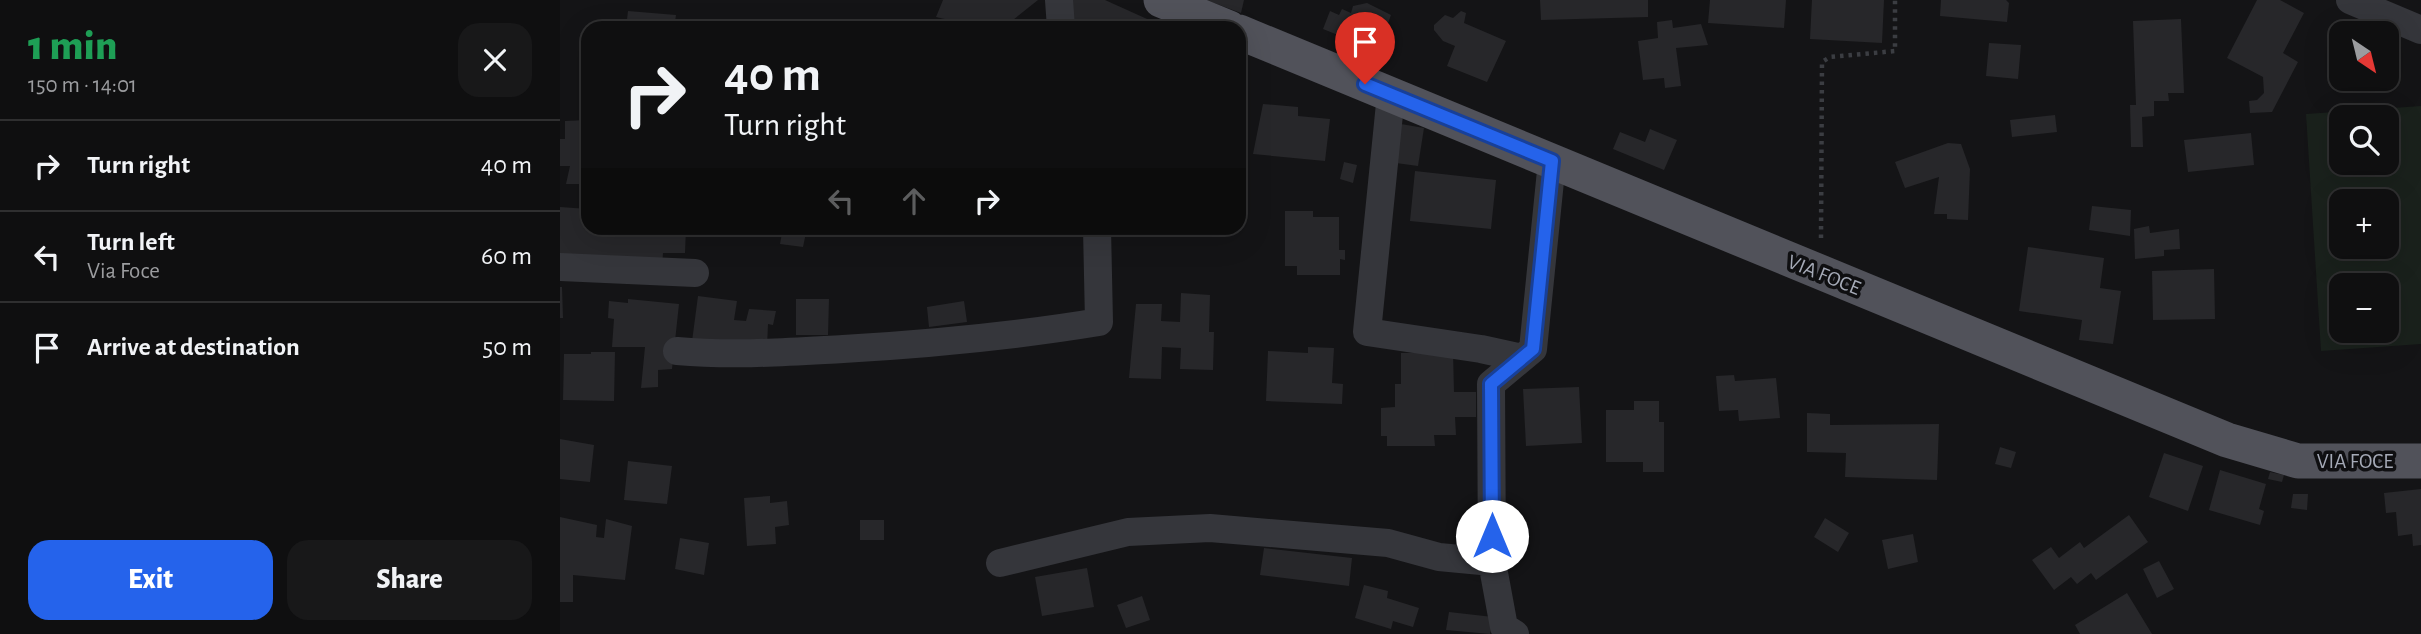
<!DOCTYPE html>
<html lang="en">
<head>
<meta charset="utf-8">
<style>
	:root { --surface:#0f0f10; --page:#181819; --text:#f1f3f6; --muted:#9b9c9f; --line:#2f2f30; --accent:#2563eb }
	body { margin:0; font-family:"Alegreya Sans",sans-serif; background:var(--page); color:var(--text); height:100vh; display:flex; flex-direction:column; font-size:26px; white-space:nowrap }
	* { box-sizing:border-box; margin:0 }
	p { font-size:23px; color:var(--muted) }
	.icon { flex:none; width:38px; height:38px; fill:none; stroke:currentColor; stroke-width:2; stroke-linecap:round; stroke-linejoin:round }
	.map { position:relative; flex:1; overflow:hidden }
	.drawer { display:flex; flex-direction:column; background:var(--surface); width:560px }
	.drawer>* { flex:none }
	.top-card { position:absolute; left:21px; top:21px; width:665px; height:214px; border-radius:21px; box-shadow:0 7px 28px #0002,0 0 0 2px var(--line); background:#0f0f10; color:var(--text); overflow:hidden }
	.needle { width:46px; rotate:145deg }
	.controls { position:absolute; left:1769px; top:21px; display:grid; gap:14px }
	.controls a { display:grid; place-items:center; width:70px; height:70px; border-radius:14px; background:var(--surface); box-shadow:0 7px 28px #0002,0 0 0 2px var(--line); font-size:35px }
	.pin { position:absolute; display:grid; place-items:center; width:60px; height:60px; color:#fff; margin:-72px -30px; border-radius:50% 50% 50% 0; rotate:-45deg; box-shadow:0 0 7px #0007 }
	.pin .icon { rotate:45deg }
	.me { position:absolute; width:77px; margin:-38px; rotate:0deg; stroke-linejoin:round; filter:drop-shadow(0 0 5px #0008) }
	.turn { display:flex; align-items:center; gap:24px; height:147px; padding:0 28px; font-size:32px }
	.turn .icon { width:91px; height:91px; stroke-width:2.5 }
	.turn b { display:block; font-size:49px; line-height:60px }
	.lanes { display:flex; align-items:center; height:66px; padding:0 28px; background:#0003; justify-content:center; gap:35px; direction:ltr }
	.lanes .off { opacity:.35 }
	.round { display:grid; place-items:center; flex:none; width:74px; height:74px; border-radius:21px; background:var(--page) }
	.summary { display:flex; align-items:center; justify-content:space-between; height:119px; padding:0 28px }
	h1 { font-size:42px; font-weight:800; line-height:52px; color:#1e9e55 }
	.cta { display:flex; gap:14px; margin-top:auto; padding:14px 28px }
	.cta a { flex:1; height:80px; border-radius:21px; background:var(--accent); color:#fff; font-size:28px; font-weight:800; line-height:80px; text-align:center }
	.cta a+a { background:var(--page); color:var(--text) }
	ul { padding:0; list-style:none }
	li { display:flex; align-items:center; gap:21px; height:91px; padding:0 28px; border-top:2px solid var(--line) }
	li div { flex:1 }
	li b { display:block; font-size:26px }
	li em { font-style:normal }
	main { display:flex; flex:1; min-height:0 }
	.map>svg:first-child { display:block }
	.green { fill:#1a211c; fill-rule:evenodd }
	.building { fill:#27272a }
	.lines { fill:none; stroke-linecap:round; stroke-linejoin:round }
	.path { stroke:#3b3d42; stroke-width:4.5; stroke-dasharray:3.5 5; stroke-linecap:butt }
	.minor { stroke:#35363b; stroke-width:28 }
	.major { stroke:#51525a; stroke-width:35 }
	.route-casing { stroke:#184099; stroke-width:18 }
	.route { stroke:#2563eb; stroke-width:12 }
	.labels { text-anchor:middle; dominant-baseline:central; stroke-width:7; stroke-linejoin:round; paint-order:stroke }
	.street-label { font-size:21px; fill:#a5aab7; stroke:#0f0f11 }
</style>
</head>
<body>
<main>
<section class="drawer">
<div class="summary"><div><h1>1 min</h1><p>150 m · 14:01</p></div><a class="round"><svg class="icon" aria-label="close" viewBox="0 0 24 24"><path d="M6 6l12 12M18 6L6 18"/></svg></a></div>
<ul>
<li><svg class="icon" aria-label="right" viewBox="0 0 24 24"><path d="M7 20v-9h11M14 6l5 5-5 5"/></svg><div><b>Turn right</b></div><em>40 m</em></li>
<li><svg class="icon" aria-label="left" viewBox="0 0 24 24"><path d="M17 20v-9H6M10 6l-5 5 5 5"/></svg><div><b>Turn left</b><p>Via Foce</p></div><em>60 m</em></li>
<li><svg class="icon" aria-label="arrive" viewBox="0 0 24 24"><path d="M6 21V4h12l-3 4 3 4H6"/></svg><div><b>Arrive at destination</b></div><em>50 m</em></li>
</ul>
<div class="cta"><a>Exit</a><a>Share</a></div>
</section>
<div class="map">
<svg width="1861" height="634" viewBox="0 0 1861 634">
	<rect width="100%" height="100%" fill="#141416"/>
	<!-- green -->
	<path class="green" d="M1861,106V344L1761,351L1746,114ZM1782,117H1827V163H1782ZM1782,201H1827V247H1782ZM1782,285H1827V331H1782Z"/>
	<!-- building -->
	<path class="building" d="M383,0H478L453,20L393,21L376,17Z
		M510,0H545L607,28H530L507,17Z
		M646,0H684L681,13Z
		M980,0H1088V17L981,20Z
		M1150,0H1226L1224,28L1148,23Z
		M1252,0H1324L1322,43L1250,39Z
		M1381,0H1446L1449,3L1447,22L1380,16Z
		M1697,0H1720L1744,13L1723,53L1738,62L1712,112L1690,113L1689,101L1697,100L1704,93L1703,77L1667,58Z
		M807,3L831,15L818,51L763,29L770,11L779,15L782,9L791,13L793,6Z
		M68,11L116,15L114,28H66Z
		M901,11L906,13L904,23L946,41L927,82L887,66L895,46L883,41L874,30V25L885,15L893,18Z
		M1621,19L1624,93H1608L1609,101H1594V116L1582,117L1583,147H1571L1570,105H1576L1573,21Z
		M1112,20L1113,28L1141,24L1148,45L1116,48L1121,86L1105,88L1104,78L1083,80L1078,41L1098,38L1097,22Z
		M1429,43L1461,45L1458,79L1426,76Z
		M703,104L738,107V116L770,119L765,161L693,154Z
		M1495,115L1497,132L1452,137L1450,120Z
		M28,120V184H6L10,166H0V139H5V121Z
		M841,124L864,128L858,166L836,163Z
		M1090,129L1117,140L1104,170L1053,149L1060,132L1085,142Z
		M1691,133L1694,165L1628,172L1624,140Z
		M1388,143L1401,144L1410,169L1408,220L1387,219V214H1374L1379,177L1345,188L1335,162Z
		M784,162L797,165L793,183L780,179Z
		M855,171L936,180L931,229L850,221Z
		M1532,206L1571,210L1570,236L1529,230Z
		M0,207L28,209V228H126L125,253H103L102,267L0,259Z
		M725,211H753V217H779V250H785V260L780,259V275H737V266H725Z
		M1589,226L1590,233L1619,229L1620,249L1604,250V256L1575,259L1574,229Z
		M223,228H247L243,247L220,244Z
		M1468,247L1544,258L1540,288L1561,291L1553,344L1519,340L1522,320L1459,311Z
		M1654,269L1655,319L1593,320L1592,271Z
		M0,287H2L3,318H0Z
		M621,293L650,295L649,332H654L653,370L620,369L621,348L602,347L601,379L569,378L576,304H602L601,321L620,322Z
		M138,296L177,301L174,320L186,321L189,309L216,311L213,325L208,324L207,347L131,349Z
		M68,299L119,304L112,369L98,370V387L81,388L85,347H52L54,319L48,318L49,301L68,303Z
		M236,299H269L268,335H236Z
		M404,301L407,322L369,327L367,307Z
		M748,347L774,348L772,383L783,384L782,404L706,401L708,351L748,353Z
		M31,352H55L54,401L3,400L4,354H31Z
		M893,352L894,392H916V417H895L896,435H874L875,446H827V436H821V408L835,407V384H841V353Z
		M1174,375L1175,381L1216,378L1220,418L1179,421L1178,410L1159,411L1156,376Z
		M1019,387L1022,443L966,446L963,389Z
		M1074,401H1099V422H1104V472H1083V462H1046V410H1074Z
		M1247,413L1270,414V425L1379,424L1377,480L1285,477L1286,453L1247,452Z
		M0,439L34,445L30,482L0,479Z
		M1440,447L1456,452L1451,468L1435,464Z
		M1604,453L1643,466L1628,511L1589,497Z
		M68,461L112,466L107,504L64,500Z
		M1660,470L1706,484L1699,509L1704,511L1700,525L1649,510Z
		M1710,472L1724,475L1722,482L1708,479Z
		M1861,489V545L1853,546L1852,534L1838,536L1836,512L1826,513L1824,493Z
		M1733,494H1748L1747,510L1731,508Z
		M210,496V503L227,501L229,525L215,527L216,544L187,546L184,498Z
		M1569,515L1588,542L1536,580L1531,573L1517,584L1511,577L1494,590L1472,560L1491,547L1499,558L1520,542L1524,548Z
		M0,517L37,525L36,537L44,538L46,519L72,526L65,580L13,575V602H0Z
		M1265,518L1289,533L1278,552L1254,537Z
		M300,520H324V540H300Z
		M1353,534L1358,562L1328,569L1322,540Z
		M120,538L149,543L144,575L115,569Z
		M704,548L792,558L789,586L700,575Z
		M1599,561L1614,589L1597,598L1583,569Z
		M527,568L534,607L482,616L475,577Z
		M804,585L828,591L827,598L859,608L853,627L833,621L831,629L795,618Z
		M1567,593L1592,634H1520L1515,625Z
		M582,596L590,620L566,628L557,605Z
		M889,612L933,617L930,634L886,630Z"/>
	<g class="lines">
		<!-- path -->
		<path class="path" d="M1261,238L1262,62L1270,57L1335,51V0"/>
		<!-- minor -->
		<path class="minor" d="M499,0L501,28
			M1790,0L1861,30
			M831,94L807,332L921,349L962,358
			M0,267L135,273
			M117,351C173,356 227,352 283,349C369,344 454,336 539,322L537,228
			M440,563L568,532L650,528L828,543L879,557L932,562
			M955,634L944,627L932,562L931,384L973,349L992,161"/>
		<!-- major -->
		<path class="major" d="M601,0L669,28
			M679,32L1667,440L1738,461H1861"/>
	</g>
	<g class="lines">
		<defs>
			<path id="route" d="M805,84L992,161L973,349L931,384L932,536"/>
		</defs>
		<!-- route casing -->
		<use href="#route" class="route-casing"/>
		<!-- route -->
		<use href="#route" class="route"/>
	</g>
	<g class="labels">
		<!-- street labels -->
		<g class="street-label">
			<text transform="translate(1264 275) rotate(22)">VIA FOCE</text>
			<text x="1795" y="461">VIA FOCE</text>
		</g>
	</g>
</svg>
<div class="controls">
<a><svg class="needle" viewBox="-14 -14 28 28"><path d="M0-13l5 13h-10z" fill="#e53935"/><path d="M0 13l5-13h-10z" fill="#9b9c9f"/></svg></a>
<a><svg class="icon" aria-label="search" viewBox="0 0 24 24"><circle cx="10" cy="10" r="6"/><path d="M15 15l6 6"/></svg></a>
<a>+</a>
<a>−</a>
</div>
<div class="pin" style="left:805px;top:84px;background:#d93025"><svg class="icon" aria-label="arrive" viewBox="0 0 24 24"><path d="M6 21V4h12l-3 4 3 4H6"/></svg></div>
<svg class="me" style="left:932px;top:536px" viewBox="-20 -20 40 40"><circle r="19" fill="#fff"/><path d="M0-13L10 11 0 6-10 11z" fill="#2563eb"/></svg>
<div class="top-card">
<div class="turn"><svg class="icon" aria-label="right" viewBox="0 0 24 24"><path d="M7 20v-9h11M14 6l5 5-5 5"/></svg><div><b>40 m</b>Turn right</div></div>
<div class="lanes"><svg class="icon off" aria-label="left" viewBox="0 0 24 24"><path d="M17 20v-9H6M10 6l-5 5 5 5"/></svg><svg class="icon off" aria-label="ahead" viewBox="0 0 24 24"><path d="M12 20V5M6 11l6-6 6 6"/></svg><svg class="icon" aria-label="right" viewBox="0 0 24 24"><path d="M7 20v-9h11M14 6l5 5-5 5"/></svg></div>
</div>
</div>
</main>
</body>
</html>
